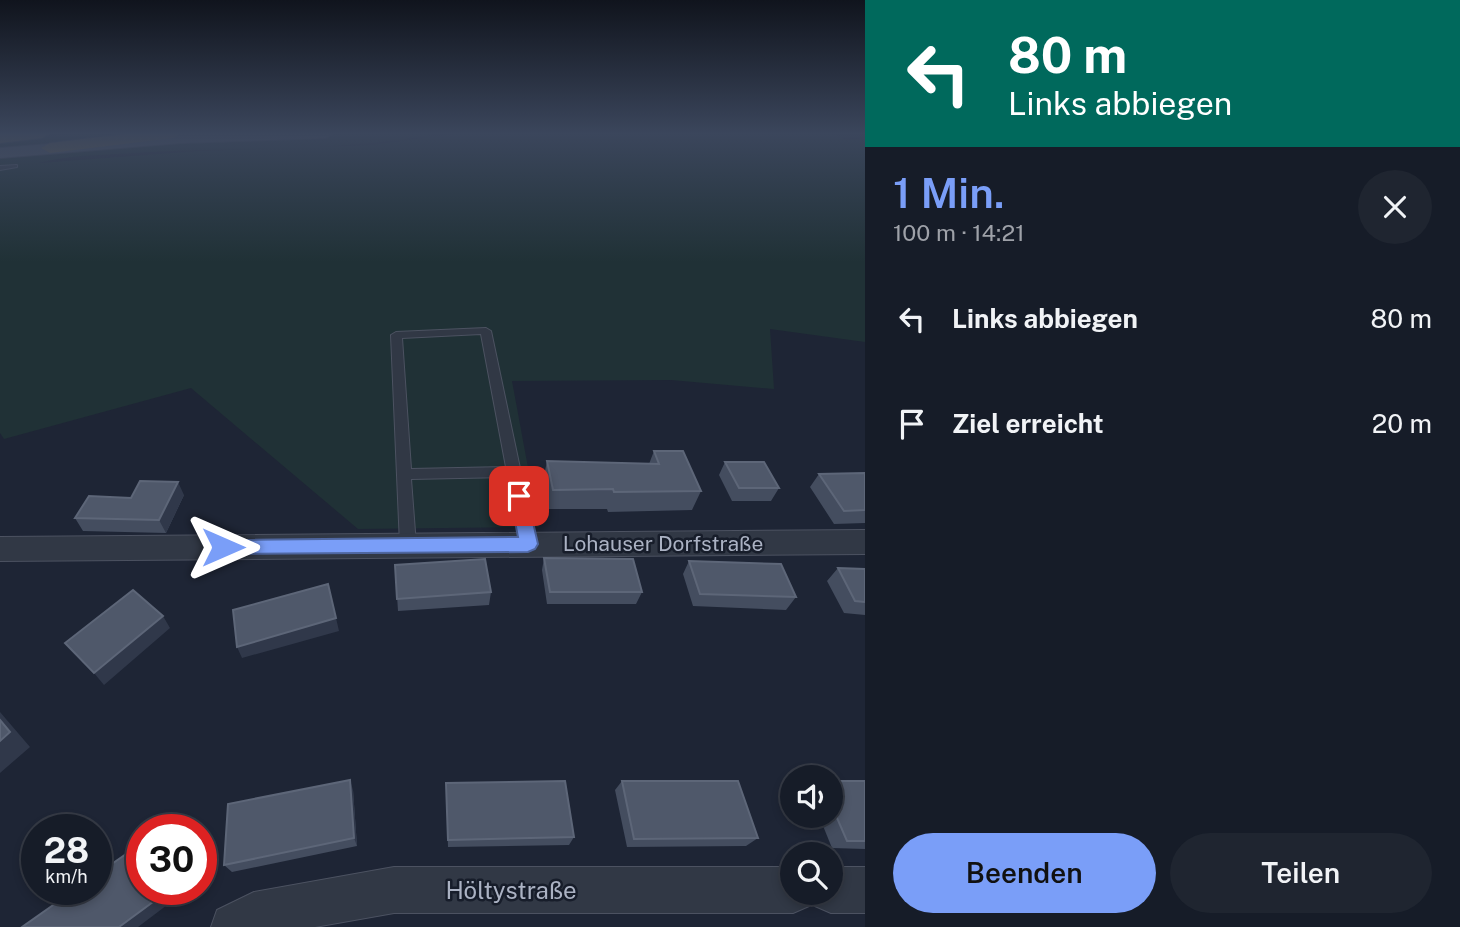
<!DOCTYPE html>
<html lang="de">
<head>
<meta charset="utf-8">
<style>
	:root { --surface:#161c28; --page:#1f2530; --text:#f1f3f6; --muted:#9ea1a8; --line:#353a45; --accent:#7a9ef8 }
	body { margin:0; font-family:"Public Sans",sans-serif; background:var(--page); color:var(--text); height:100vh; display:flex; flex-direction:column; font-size:26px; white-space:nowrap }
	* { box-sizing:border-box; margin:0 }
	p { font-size:23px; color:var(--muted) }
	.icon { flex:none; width:38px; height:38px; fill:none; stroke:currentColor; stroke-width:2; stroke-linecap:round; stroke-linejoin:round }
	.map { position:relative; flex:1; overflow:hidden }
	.drawer { display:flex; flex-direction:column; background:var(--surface); width:595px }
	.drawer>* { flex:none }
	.guide { background:#00695c; color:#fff; overflow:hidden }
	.buttons { position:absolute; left:780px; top:765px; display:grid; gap:14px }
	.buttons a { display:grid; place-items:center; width:63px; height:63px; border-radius:50%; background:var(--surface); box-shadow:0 4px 10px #0003,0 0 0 2px var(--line); font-size:35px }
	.speed { position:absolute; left:21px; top:814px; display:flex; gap:14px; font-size:35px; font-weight:700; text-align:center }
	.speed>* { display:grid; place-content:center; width:91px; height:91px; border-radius:50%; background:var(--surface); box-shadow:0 4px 10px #0003,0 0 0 2px var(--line); line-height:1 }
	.speed small { font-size:18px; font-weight:400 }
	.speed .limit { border:10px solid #d22; background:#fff; color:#111 }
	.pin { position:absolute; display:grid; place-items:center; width:60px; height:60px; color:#fff; margin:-30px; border-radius:14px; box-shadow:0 4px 10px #0006 }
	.me { position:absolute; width:77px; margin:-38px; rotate:90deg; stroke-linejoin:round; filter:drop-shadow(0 0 5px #0008) }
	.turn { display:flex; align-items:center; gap:24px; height:147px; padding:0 28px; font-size:32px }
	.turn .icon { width:91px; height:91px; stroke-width:2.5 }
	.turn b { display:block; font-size:49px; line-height:60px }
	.round { display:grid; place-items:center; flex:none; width:74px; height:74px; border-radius:37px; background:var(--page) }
	.summary { display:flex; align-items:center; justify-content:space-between; height:119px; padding:0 28px }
	h1 { font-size:42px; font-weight:600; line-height:52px; color:var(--accent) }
	.cta { display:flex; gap:14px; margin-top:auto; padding:14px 28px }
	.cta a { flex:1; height:80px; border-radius:42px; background:var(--accent); color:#111; font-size:28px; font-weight:600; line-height:80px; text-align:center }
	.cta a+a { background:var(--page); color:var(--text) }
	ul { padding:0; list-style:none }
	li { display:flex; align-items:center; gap:21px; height:105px; padding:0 28px }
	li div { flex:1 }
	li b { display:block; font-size:26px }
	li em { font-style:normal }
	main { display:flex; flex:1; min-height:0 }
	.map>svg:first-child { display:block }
	.green { fill:#203136 }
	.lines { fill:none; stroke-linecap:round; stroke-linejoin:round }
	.service-casing { stroke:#4c5261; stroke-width:2 }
	.minor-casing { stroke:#4c5261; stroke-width:2 }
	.primary-casing { stroke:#3b414f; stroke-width:2 }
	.motorway-casing { stroke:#393f4d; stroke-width:2 }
	.service { fill:#313845; fill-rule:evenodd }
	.minor { fill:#313845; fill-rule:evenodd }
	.primary { fill:#4f5666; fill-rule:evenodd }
	.motorway { fill:#6c634e; fill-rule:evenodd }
	.wall { fill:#444d5f }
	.shaded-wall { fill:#30384a }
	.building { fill:#4f586a; stroke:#5d6678; stroke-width:2 }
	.route { fill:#7a9ef8; stroke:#4f67a1; stroke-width:2 }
	.labels { text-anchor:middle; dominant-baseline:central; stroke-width:5; stroke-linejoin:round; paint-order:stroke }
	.street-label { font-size:21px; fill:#abb2c3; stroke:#171d2a }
	.near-street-label { font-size:24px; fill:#abb2c3; stroke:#171d2a }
</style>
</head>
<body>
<main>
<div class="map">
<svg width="865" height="927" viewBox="0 0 865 927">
	<rect width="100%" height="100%" fill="#1e2535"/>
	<!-- green -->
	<path class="green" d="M76,133H151L0,148V142Z
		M359,133H441C342,153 236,146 135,153C104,155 70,155 39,163L198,151L371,145L460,133H831L847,140L865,138V342L770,329L774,389L671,380L512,381L539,527L358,529L191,388L4,439L0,433V156L77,148Z"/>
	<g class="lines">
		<defs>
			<path id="service" d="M17,165V167L0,170V166Z
				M486,328L491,331L536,544L534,549L528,550L522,549L520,544L508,477L411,479L416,545L414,550L408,551L402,550L400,545L391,335L396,332ZM481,334L506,467L411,469L402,338Z"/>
			<path id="minor" d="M865,530V554L0,561V537Z
				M394,867H793V892H831V867H865V913H831L815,906L812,899L809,906L793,913H394L315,927H211L217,910L254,892Z"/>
			<path id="primary" d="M181,133H334L326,138L181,143L0,158V148Z"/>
			<path id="motorway" d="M0,133H50L42,138L0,143Z
				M134,133H181L173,138L50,153L41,148L50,143Z"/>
		</defs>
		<!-- service casing -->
		<use href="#service" class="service-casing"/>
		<!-- minor casing -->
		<use href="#minor" class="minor-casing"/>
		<!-- primary casing -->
		<use href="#primary" class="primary-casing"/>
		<!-- motorway casing -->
		<use href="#motorway" class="motorway-casing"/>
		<!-- service -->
		<use href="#service" class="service"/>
		<!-- minor -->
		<use href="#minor" class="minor"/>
		<!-- primary -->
		<use href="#primary" class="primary"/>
		<!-- motorway -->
		<use href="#motorway" class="motorway"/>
	</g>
	<!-- wall -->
	<path class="wall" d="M654,451L701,491L692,510L608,512L607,509H549L543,481L547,461L649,464Z
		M725,462L779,488L771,501H732L719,475Z
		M865,473V523L834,524L810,487L819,474Z
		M184,495L166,533L83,531L75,518L131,498Z
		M544,558L642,592L636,604H547L542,570Z
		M689,561L796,597L786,610L693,606L683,574Z
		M395,565L491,592L489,605L398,611Z
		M838,568L865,569V615L844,613L827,581Z
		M622,781L758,838L746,846L627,847L615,790Z
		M831,781H865V849L832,848L819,816H831Z
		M446,783L574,837L569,845L448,847Z
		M353,790L357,846L232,872L224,865Z"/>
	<!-- shaded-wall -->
	<path class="shaded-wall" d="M178,482L184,495L166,533L159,520Z
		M163,616L170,628L104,685L94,673Z
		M336,618L339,631L242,658L237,647Z
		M0,712L30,747L0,773Z
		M350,780L353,790L357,846L354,838Z
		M164,889H172L175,899L138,927H119Z"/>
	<!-- building -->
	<path class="building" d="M654,451H683L701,491L614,492L613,489L553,490L547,461L659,464Z
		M725,462H764L779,488H739Z
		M865,473V510L844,511L819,474Z
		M140,481L178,482L159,520L75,518L89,496L131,498Z
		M544,558L633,559L642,592H550Z
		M485,559L491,592L397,599L395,565Z
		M689,561L781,564L796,597L700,594Z
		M838,568L865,569V602L855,601Z
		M328,584L336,618L237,647L233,610Z
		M133,590L163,616L94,673L65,643Z
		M0,720L10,732L0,741Z
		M350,780L354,838L224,865L228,804Z
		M565,781L574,837L448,840L446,783Z
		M622,781H738L758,838L634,839Z
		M831,781H865V841H847L831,804Z
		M142,843V889H164L165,893L119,927H22L76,889H96V875Z"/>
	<!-- sky -->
	<linearGradient id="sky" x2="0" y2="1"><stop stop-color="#10141d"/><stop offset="0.51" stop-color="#3b465c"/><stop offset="1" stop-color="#3b465c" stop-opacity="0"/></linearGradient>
	<rect width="865" height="262" fill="url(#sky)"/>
	<!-- route -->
	<path class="route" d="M519,490L527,496L538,544L535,549L528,552L223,554L216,552L214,547L216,542L223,540L518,537L510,496Z"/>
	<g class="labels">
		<!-- street labels -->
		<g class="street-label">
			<text x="663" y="543">Lohauser Dorfstraße</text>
		</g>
		<!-- near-street labels -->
		<g class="near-street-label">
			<text x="511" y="890">Höltystraße</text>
		</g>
	</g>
</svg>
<div class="buttons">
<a><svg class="icon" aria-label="sound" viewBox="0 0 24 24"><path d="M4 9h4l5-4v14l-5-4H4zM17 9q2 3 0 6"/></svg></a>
<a><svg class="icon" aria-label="search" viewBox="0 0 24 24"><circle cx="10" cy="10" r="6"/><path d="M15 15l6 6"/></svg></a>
</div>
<div class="speed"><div>28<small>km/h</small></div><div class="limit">30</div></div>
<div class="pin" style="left:519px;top:496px;background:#d93025"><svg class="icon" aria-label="arrive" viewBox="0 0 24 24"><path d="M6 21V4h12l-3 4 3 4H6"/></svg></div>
<svg class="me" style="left:223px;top:547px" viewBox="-20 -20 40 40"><path d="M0-17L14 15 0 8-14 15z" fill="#7a9ef8" stroke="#fff" stroke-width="4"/></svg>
</div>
<section class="drawer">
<div class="guide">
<div class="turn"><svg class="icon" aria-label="left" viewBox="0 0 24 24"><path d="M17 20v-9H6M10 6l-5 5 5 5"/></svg><div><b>80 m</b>Links abbiegen</div></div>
</div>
<div class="summary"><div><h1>1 Min.</h1><p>100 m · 14:21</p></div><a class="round"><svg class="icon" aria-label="close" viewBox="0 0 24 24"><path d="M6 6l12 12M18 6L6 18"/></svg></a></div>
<ul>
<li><svg class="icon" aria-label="left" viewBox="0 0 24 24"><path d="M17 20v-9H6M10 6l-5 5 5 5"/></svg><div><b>Links abbiegen</b></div><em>80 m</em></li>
<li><svg class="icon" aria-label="arrive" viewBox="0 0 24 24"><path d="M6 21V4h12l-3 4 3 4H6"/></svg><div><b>Ziel erreicht</b></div><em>20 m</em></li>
</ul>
<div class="cta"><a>Beenden</a><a>Teilen</a></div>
</section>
</main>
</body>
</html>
